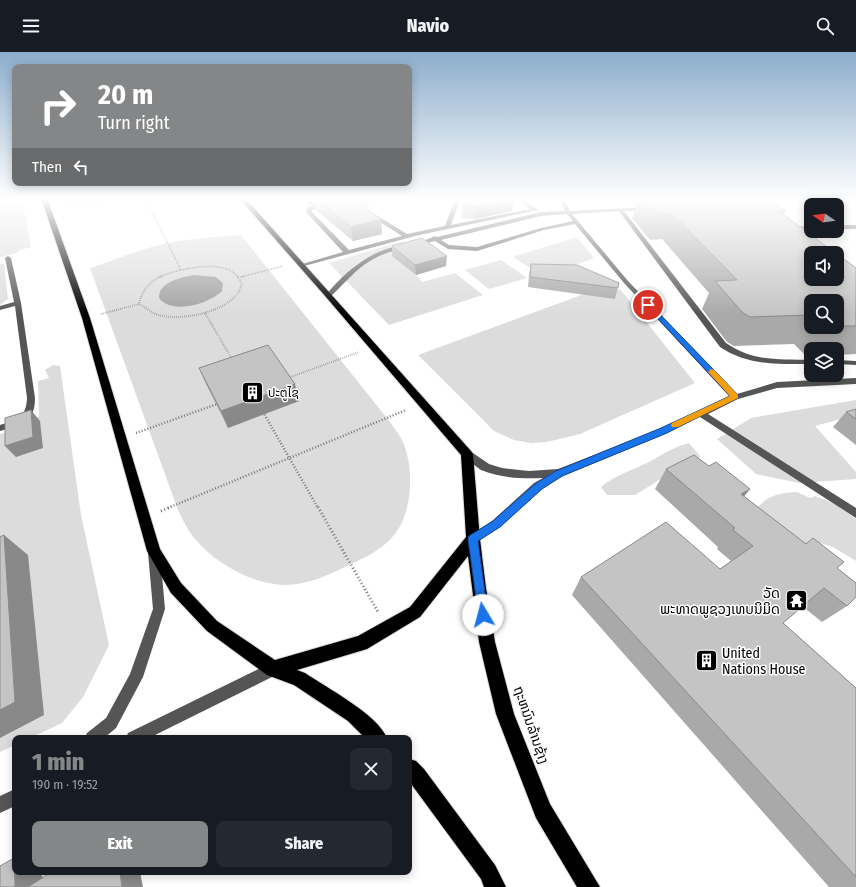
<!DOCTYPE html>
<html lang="en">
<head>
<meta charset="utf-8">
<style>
	:root { --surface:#171b24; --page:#242831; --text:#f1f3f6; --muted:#9ea1a6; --accent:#858687 }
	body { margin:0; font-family:"Fira Sans Condensed","Noto Sans Lao",sans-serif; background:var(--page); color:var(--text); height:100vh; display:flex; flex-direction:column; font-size:15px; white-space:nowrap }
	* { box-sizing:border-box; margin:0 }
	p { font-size:13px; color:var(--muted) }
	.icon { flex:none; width:22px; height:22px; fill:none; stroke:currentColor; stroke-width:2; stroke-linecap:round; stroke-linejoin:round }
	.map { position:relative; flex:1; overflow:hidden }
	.panel { position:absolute; left:12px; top:683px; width:400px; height:140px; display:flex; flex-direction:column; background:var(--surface); border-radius:8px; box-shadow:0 2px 10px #0003 }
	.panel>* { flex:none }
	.top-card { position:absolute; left:12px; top:12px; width:400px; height:122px; border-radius:8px; box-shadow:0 2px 10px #0003; background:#858687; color:#fff; overflow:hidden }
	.needle { width:26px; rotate:283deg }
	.fabs { position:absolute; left:804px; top:146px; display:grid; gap:8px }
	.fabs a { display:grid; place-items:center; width:40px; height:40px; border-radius:8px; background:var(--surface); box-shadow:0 2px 10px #0003; font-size:20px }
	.pin { position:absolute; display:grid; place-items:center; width:34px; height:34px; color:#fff; margin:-17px; border:2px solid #fff; border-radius:50%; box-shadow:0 1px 4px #0007 }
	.me { position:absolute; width:44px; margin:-22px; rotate:352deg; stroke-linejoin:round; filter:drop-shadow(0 0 3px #0008) }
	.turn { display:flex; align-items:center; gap:14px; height:84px; padding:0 20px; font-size:18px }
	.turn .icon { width:52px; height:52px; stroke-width:2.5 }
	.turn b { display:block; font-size:28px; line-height:34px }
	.then { display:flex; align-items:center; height:38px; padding:0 20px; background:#0003; gap:8px; font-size:15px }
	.round { display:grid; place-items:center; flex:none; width:42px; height:42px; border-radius:8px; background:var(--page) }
	.head { display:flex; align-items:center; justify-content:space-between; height:68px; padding:0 20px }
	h1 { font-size:24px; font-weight:800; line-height:30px; color:var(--accent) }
	.button { display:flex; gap:8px; margin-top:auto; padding:8px 20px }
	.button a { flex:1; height:46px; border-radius:8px; background:var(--accent); color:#fff; font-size:16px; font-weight:800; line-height:46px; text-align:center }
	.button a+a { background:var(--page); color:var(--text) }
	header { display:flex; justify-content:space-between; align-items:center; height:52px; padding:0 20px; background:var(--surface); font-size:18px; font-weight:800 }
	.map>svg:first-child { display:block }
	.green { fill:#dcdcdc }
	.water { fill:#a3a3a3 }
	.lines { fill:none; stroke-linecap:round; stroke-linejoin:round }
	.highway-casing { stroke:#dbdbdb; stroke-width:2 }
	.path-far3 { stroke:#777; stroke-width:1.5; stroke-dasharray:0.5 1; stroke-linecap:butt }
	.path-far2 { stroke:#777; stroke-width:2; stroke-dasharray:0.5 1.5; stroke-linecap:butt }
	.path-far1 { stroke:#777; stroke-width:2.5; stroke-dasharray:1 2; stroke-linecap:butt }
	.path { stroke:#777; stroke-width:3; stroke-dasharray:1 2.5; stroke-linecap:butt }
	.minor { fill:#555; fill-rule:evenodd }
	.highway { fill:#000; fill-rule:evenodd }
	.wall { fill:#a9a9a9; fill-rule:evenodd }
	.shaded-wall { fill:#898989 }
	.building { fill:#c4c4c4; stroke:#898989 }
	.route { fill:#1a73e8; stroke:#114b97 }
	.slow { fill:#f59e0b }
	.labels { text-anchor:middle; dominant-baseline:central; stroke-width:3; stroke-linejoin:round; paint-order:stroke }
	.poi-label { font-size:12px; fill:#000; stroke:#fff; text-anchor:start }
	.near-poi-label { font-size:14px; fill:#000; stroke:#fff; text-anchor:end }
	.near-street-label { font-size:14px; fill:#000; stroke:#fff }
</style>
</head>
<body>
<header><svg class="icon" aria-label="menu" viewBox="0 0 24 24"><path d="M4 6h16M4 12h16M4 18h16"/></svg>Navio<svg class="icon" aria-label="search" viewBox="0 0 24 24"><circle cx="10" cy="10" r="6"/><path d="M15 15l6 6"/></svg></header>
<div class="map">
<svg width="856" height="835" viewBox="0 0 856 835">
	<rect width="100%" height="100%" fill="#fff"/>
	<!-- green -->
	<path class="green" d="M0,146H22L31,195L20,198L17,201L0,205Z
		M64,146H116L106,150L67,156Z
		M241,183L390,370C394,376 399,382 402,388C414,413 413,456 397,479C385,497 364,506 345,515C327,524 305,533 285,533C252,532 216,512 195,487C188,479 183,468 178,458L90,216C112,209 133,200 155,194C183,187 212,185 241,183Z
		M577,185L594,206L544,225L513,205Z
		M402,189L413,198L416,223L422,230L455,221L483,243L389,273L329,211Z
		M501,208L527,226L489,237L465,218Z
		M0,212H4L8,247L0,253Z
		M603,235L612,240L620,237L695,331L580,382L547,390L531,391L514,388L494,379L418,303Z
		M53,313L60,314L81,463L109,593L83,645L62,671L30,686H15V693L0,700V382L23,375L39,364L38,329L49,326L45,318Z
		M856,348V363L815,374L856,420V427L799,431L756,422L717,387L751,366Z
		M689,391L700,404L694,414L664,425L635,443H607L601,435C614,424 632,418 647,411C662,403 673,395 689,391Z
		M797,440L810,446L815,444L835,452L856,467V509L833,495L820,491L827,505L771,485L758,455C770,442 781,441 797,440Z"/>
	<!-- water -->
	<path class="water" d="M194,223L216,225L223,231L222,239C209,252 172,263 159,246C158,230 182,225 194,223Z"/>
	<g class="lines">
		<defs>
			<path id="highway" d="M41,146H47L90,266L160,497L181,531L217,569L275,608L358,584L410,555L466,485L461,403L326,245L239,146H245L471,399L473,402L480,487L486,536L495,590L514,662L550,752L600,835H577L536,766L496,662L479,590L468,504L420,565L367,597L297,618L305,621C327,636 377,662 387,686H365L348,669L294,633L267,623L207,579L171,541L147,499L82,266Z
				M409,707L416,709L424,717L495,813L506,835H484L481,827L409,729Z"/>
		</defs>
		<!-- highway casing -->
		<use href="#highway" class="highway-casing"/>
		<!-- path-far3 -->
		<path class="path-far3" d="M145,146L181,218
			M159,225C178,217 224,206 238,225
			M241,225L283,214"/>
		<!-- path-far2 -->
		<path class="path-far2" d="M162,224C149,230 142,238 139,252C145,255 152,261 158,263C180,269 223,261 237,242C240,239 241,234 242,231L237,224
			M241,225L244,224
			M205,261L232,307
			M101,262L139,252
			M288,326L359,300"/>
		<!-- path-far1 -->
		<path class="path-far1" d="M288,326L290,325
			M263,360L318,456
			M136,381L220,351
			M168,456L406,358"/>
		<!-- path -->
		<path class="path" d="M318,455L378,560
			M161,459L171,455"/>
		<!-- minor -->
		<path class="minor" d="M459,146H464L459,151L451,173L530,157L515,146H521L538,158L419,183L304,214L299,213L343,200L306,160L307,156L316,152L330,150V152L312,158V160L349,198L402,184L369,163V161H373L407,182L445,174L454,150Z
			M559,146H564L570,159L651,155V157L649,158L624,159L726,291C753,310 779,307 811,308V312C779,312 748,314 720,295L619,159L572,162L628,229L737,342L777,330L856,326V332L777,336L738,347L708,362L856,456V466L700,365L667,381L563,424L542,437L500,475L477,490L473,492L469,490L467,487L469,484L492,469L534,431L543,426C523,427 500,426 481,418C475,414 469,409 464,405L462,402L464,399H470L489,412L502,416L529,419L558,417L661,377L729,344L624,231L575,172L544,178L477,199L448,197L435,189C414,194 389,197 370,209C355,218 344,232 331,244L326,243C342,223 365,203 390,196C405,192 422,191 435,184L437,185L541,160L565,159ZM567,162L573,169L541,176L477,195L449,193L441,188L541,164Z
			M837,173H856V177H837Z
			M811,174V178L789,179L786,177L789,175Z
			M8,204L11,206L21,251L35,346C35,371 21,373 0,379V373C17,368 26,366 27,346L15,254L0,258V254L14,250L5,206Z
			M837,308L856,309V313L837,312Z
			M154,496L158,497L160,501L165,557L143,625L116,676L104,686H85L87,681L106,666L130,622L153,557L148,501L150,497Z
			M273,610L278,612L280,617L278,622L149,686H126L128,681Z
			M15,737V754L0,761V744Z"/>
		<!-- highway -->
		<use href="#highway" class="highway"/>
	</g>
	<!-- wall -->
	<path class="wall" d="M302,146H374L366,155L361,152L381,167L382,182L353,189L316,158L315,152L310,153Z
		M465,146L512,159L475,167L462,166L463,154Z
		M638,146H768L786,159L784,163L856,216V302L837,303V297H811V304H806L794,292L734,294L727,290L702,257L709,241L662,187L650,188L632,166ZM811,249H837V275H811Z
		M392,194L446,214L416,223L392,204Z
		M531,212L619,231L615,247L528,235L529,223Z
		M199,316L299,349L228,376L206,332Z
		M856,357V393L833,375L846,360Z
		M666,417L744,445L837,516L847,554L822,570L802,554L783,571L856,636V835H829L572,543L581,525L720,517L731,509L717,497L718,495L655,437Z"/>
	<!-- shaded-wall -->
	<path class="shaded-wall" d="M309,146H314L315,152L310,153Z
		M360,146L361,160L357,150Z
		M365,146H374L366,155Z
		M514,147L512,159L475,167L476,155Z
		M381,167L382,182L353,189L351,175Z
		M447,204L446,214L416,223L415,213Z
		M295,332L299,349L228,376L221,359Z
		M31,358L40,369L43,396L16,405L5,394Z
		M750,437L734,457L741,442Z
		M4,483L28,503L44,663L0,686V658Z
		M14,806H15V820H42L43,835H15Z
		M120,820H140L143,835H122Z"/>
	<!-- building -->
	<path class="building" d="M316,146H360L357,150L381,167L351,175Z
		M465,146H512L514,147L476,155L463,154Z
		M644,146H768L786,159H779L835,201H811V227H837V202L856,216V274H837V249H811V263L750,265L743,261L715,229L737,228L672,162H659Z
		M422,186L447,204L415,213L392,194Z
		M531,212L577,213L619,231L618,236L530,225Z
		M268,293L295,332L221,359L199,316Z
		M856,357V367L846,360Z
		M31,358L33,385L5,394V366Z
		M694,403L709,414L716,410L750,437L741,442L806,492L813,486L844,510L837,516L856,531V545L847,554L824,536L783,571L856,636V825L581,525L666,470L720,517L753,494L733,478L735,476L666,417Z
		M4,483L15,650L0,658V485Z
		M14,806L15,835H0V814Z
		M51,820H120L122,835H28Z"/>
	<!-- sky -->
	<linearGradient id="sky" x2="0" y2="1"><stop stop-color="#8cadcc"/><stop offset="0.56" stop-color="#fff"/><stop offset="1" stop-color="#fff" stop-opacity="0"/></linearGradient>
	<rect width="856" height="263" fill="url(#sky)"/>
	<!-- route -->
	<path class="route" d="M648,251L650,252L739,344L667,381L562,424L542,437L500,475L478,489L488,563L487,567L483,569L479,567L468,487L469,484L493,469L535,432L556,419L661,376L730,344L646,254L645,253Z"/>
	<!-- slow -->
	<path class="slow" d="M711,317L714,318L738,343V346L678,375H672L671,373L672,371L730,344L709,321L708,320Z"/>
	<!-- icons -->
	<defs>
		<symbol id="building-square" viewBox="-11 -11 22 22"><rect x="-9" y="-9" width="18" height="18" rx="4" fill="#000" stroke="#fff"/><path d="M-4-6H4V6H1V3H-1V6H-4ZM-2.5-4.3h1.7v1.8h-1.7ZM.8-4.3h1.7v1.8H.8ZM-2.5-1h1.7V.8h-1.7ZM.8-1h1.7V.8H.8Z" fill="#fff"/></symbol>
		<symbol id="temple-square" viewBox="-11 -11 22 22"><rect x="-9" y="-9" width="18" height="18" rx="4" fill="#000" stroke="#fff"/><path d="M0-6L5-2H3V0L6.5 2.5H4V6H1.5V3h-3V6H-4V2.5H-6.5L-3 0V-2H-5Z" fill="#fff"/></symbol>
	</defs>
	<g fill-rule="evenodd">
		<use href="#building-square" x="240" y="328" width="25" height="25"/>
		<use href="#temple-square" x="784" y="536" width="25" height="25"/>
		<use href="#building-square" x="694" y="596" width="25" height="25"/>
	</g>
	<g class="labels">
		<!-- poi labels -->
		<g class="poi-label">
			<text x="268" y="341">ປະຕູໄຊ</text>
		</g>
		<!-- near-poi labels -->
		<g class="near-poi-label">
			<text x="780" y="541">ວັດ<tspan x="780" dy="16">ພະທາດພູຊວງເທບນິມິດ</tspan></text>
			<text x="722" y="601" text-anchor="start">United<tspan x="722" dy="16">Nations House</tspan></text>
		</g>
		<!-- near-street labels -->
		<g class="near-street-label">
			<text transform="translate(531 673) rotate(71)">ຖະຫນົນລ້ານຊ້າງ</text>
		</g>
	</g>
</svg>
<div class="fabs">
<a><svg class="needle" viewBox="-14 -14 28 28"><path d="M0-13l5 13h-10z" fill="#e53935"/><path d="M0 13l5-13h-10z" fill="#9ea1a6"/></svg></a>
<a><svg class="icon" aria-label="sound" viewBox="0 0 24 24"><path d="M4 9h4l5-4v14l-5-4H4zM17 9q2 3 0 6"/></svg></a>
<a><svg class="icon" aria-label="search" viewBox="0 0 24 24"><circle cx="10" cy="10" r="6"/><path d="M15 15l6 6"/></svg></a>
<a><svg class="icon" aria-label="layers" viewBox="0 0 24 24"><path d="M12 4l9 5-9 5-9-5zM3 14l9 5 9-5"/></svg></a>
</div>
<div class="pin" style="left:648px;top:253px;background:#d93025"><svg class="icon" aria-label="arrive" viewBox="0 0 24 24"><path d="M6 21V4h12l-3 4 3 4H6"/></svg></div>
<svg class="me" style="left:483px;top:563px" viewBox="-20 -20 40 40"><circle r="19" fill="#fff"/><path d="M0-13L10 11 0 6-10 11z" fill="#1a73e8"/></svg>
<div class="top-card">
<div class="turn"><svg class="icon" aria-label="right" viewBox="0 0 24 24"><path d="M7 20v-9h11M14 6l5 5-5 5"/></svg><div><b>20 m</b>Turn right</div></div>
<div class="then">Then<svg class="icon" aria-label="left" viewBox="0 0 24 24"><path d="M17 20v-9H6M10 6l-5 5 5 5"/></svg></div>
</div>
<section class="panel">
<div class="head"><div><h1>1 min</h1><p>190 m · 19:52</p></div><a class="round"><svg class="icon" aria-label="close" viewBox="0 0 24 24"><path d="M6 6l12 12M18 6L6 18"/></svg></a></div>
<div class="button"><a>Exit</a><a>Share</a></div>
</section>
</div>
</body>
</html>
